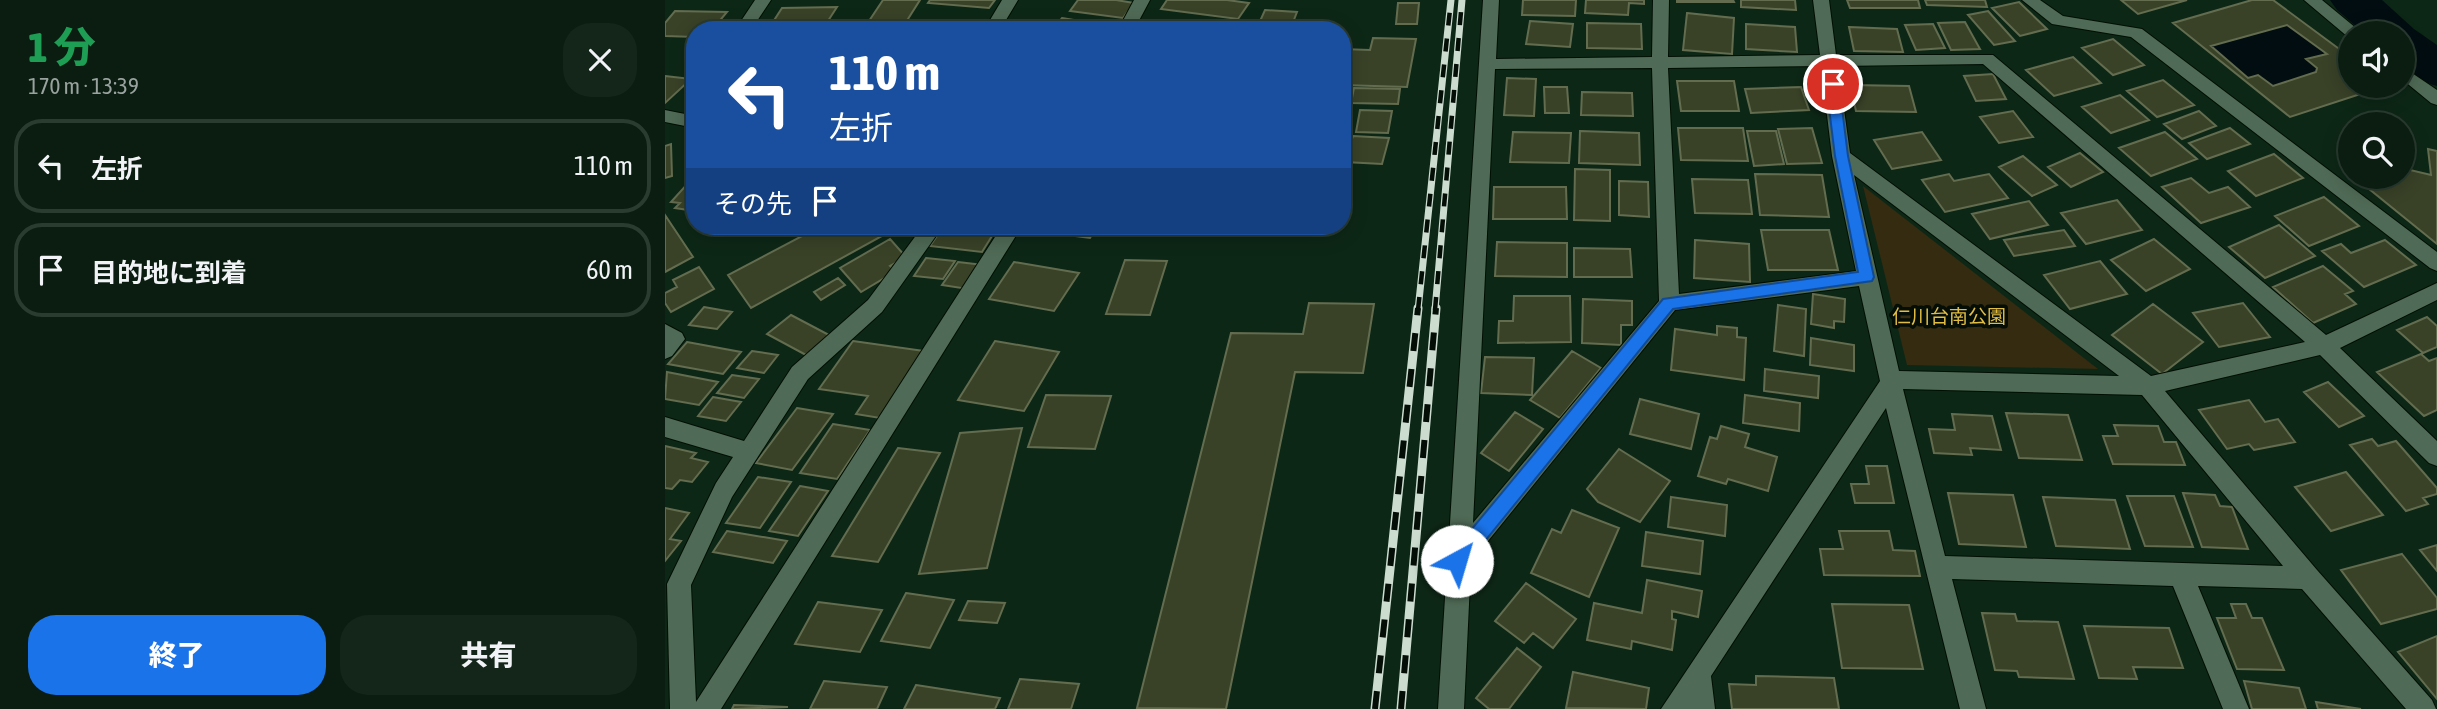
<!DOCTYPE html>
<html lang="ja">
<head>
<meta charset="utf-8">
<style>
	:root { --surface:#0a1d10; --page:#132619; --text:#f1f3f6; --muted:#99a29f; --line:#2a3b30; --accent:#1a73e8 }
	body { margin:0; font-family:"Asap Condensed","Noto Sans JP",sans-serif; background:var(--page); color:var(--text); height:100vh; display:flex; flex-direction:column; font-size:26px; white-space:nowrap }
	* { box-sizing:border-box; margin:0 }
	p { font-size:23px; color:var(--muted) }
	.icon { flex:none; width:38px; height:38px; fill:none; stroke:currentColor; stroke-width:2; stroke-linecap:round; stroke-linejoin:round }
	.map { position:relative; flex:1; overflow:hidden }
	.sheet { display:flex; flex-direction:column; background:var(--surface); width:665px }
	.sheet>* { flex:none }
	.banner { position:absolute; left:21px; top:21px; width:665px; height:214px; border-radius:28px; box-shadow:0 4px 18px #0003,0 0 0 2px var(--line); background:#1a4fa0; color:#fff; overflow:hidden }
	.tools { position:absolute; left:1673px; top:21px; display:grid; gap:14px }
	.tools a { display:grid; place-items:center; width:77px; height:77px; border-radius:50%; background:var(--surface); box-shadow:0 4px 18px #0003,0 0 0 2px var(--line); font-size:35px }
	.pin { position:absolute; display:grid; place-items:center; width:60px; height:60px; color:#fff; margin:-30px; border:4px solid #fff; border-radius:50%; box-shadow:0 2px 7px #0007 }
	.me { position:absolute; width:77px; margin:-38px; rotate:39deg; stroke-linejoin:round; filter:drop-shadow(0 0 5px #0008) }
	.turn { display:flex; align-items:center; gap:24px; height:147px; padding:0 28px; font-size:32px }
	.turn .icon { width:91px; height:91px; stroke-width:2.5 }
	.turn b { display:block; font-size:49px; line-height:60px }
	.then { display:flex; align-items:center; height:66px; padding:0 28px; background:#0003; gap:14px; font-size:26px }
	.round { display:grid; place-items:center; flex:none; width:74px; height:74px; border-radius:28px; background:var(--page) }
	.headline { display:flex; align-items:center; justify-content:space-between; height:119px; padding:0 28px }
	h1 { font-size:42px; font-weight:800; line-height:52px; color:#1e9e55 }
	.primary-button { display:flex; gap:14px; margin-top:auto; padding:14px 28px }
	.primary-button a { flex:1; height:80px; border-radius:28px; background:var(--accent); color:#fff; font-size:28px; font-weight:800; line-height:80px; text-align:center }
	.primary-button a+a { background:var(--page); color:var(--text) }
	ul { padding:0; list-style:none }
	li { display:flex; align-items:center; gap:21px; height:94px; margin:0 14px 10px; padding:0 14px; border:4px solid var(--line); border-radius:28px }
	li div { flex:1 }
	li b { display:block; font-size:26px }
	li em { font-style:normal }
	main { display:flex; flex:1; min-height:0 }
	.map>svg:first-child { display:block }
	.green { fill:#342b10 }
	.water { fill:#020d11 }
	.lines { fill:none; stroke-linecap:round; stroke-linejoin:round }
	.river { fill:#020d11; fill-rule:evenodd }
	.building { fill:#394227; stroke:#636c4f; stroke-width:2; fill-rule:evenodd }
	.street-casing { stroke:#000f03; stroke-width:2 }
	.street { fill:#4f6a56; fill-rule:evenodd }
	.rail-far1-casing { stroke:#ccddd0; stroke-width:7 }
	.rail-casing { stroke:#ccddd0; stroke-width:9 }
	.rail-far1 { stroke:#040d06; stroke-width:4.5; stroke-dasharray:13; stroke-linecap:butt }
	.rail { stroke:#040d06; stroke-width:6; stroke-dasharray:18; stroke-linecap:butt }
	.route { fill:#1a73e8; stroke:#114b97; stroke-width:2 }
	.labels { text-anchor:middle; dominant-baseline:central; stroke-width:7; stroke-linejoin:round; paint-order:stroke }
	.park-label { font-size:19px; fill:#e1bd46; stroke:#040d06 }
</style>
</head>
<body>
<main>
<section class="sheet">
<div class="headline"><div><h1>1 分</h1><p>170 m · 13:39</p></div><a class="round"><svg class="icon" aria-label="close" viewBox="0 0 24 24"><path d="M6 6l12 12M18 6L6 18"/></svg></a></div>
<ul>
<li><svg class="icon" aria-label="left" viewBox="0 0 24 24"><path d="M17 20v-9H6M10 6l-5 5 5 5"/></svg><div><b>左折</b></div><em>110 m</em></li>
<li><svg class="icon" aria-label="arrive" viewBox="0 0 24 24"><path d="M6 21V4h12l-3 4 3 4H6"/></svg><div><b>目的地に到着</b></div><em>60 m</em></li>
</ul>
<div class="primary-button"><a>終了</a><a>共有</a></div>
</section>
<div class="map">
<svg width="1772" height="709" viewBox="0 0 1772 709">
	<rect width="100%" height="100%" fill="#0d2716"/>
	<!-- green -->
	<path class="green" d="M1198,186L1433,369L1242,365Z"/>
	<!-- water -->
	<path class="water" d="M1622,25L1662,54L1641,59L1652,68L1651,72L1608,86L1593,75L1583,78L1546,46Z"/>
	<g class="lines">
		<!-- river -->
		<path class="river" d="M1665,0H1717L1749,29L1772,45V86L1755,81L1738,66V33H1699L1672,10Z"/>
	</g>
	<!-- building -->
	<path class="building" d="M218,0H255L236,30H198Z
		M265,0H330L324,8L263,3Z
		M413,0H451L469,3L458,18L405,11Z
		M502,0H562L584,3L573,19L496,9Z
		M858,0H911L910,16L857,15Z
		M921,0H979V4L964,3L963,15L920,13Z
		M1012,0H1068L1069,2H1012Z
		M1076,0H1130L1131,10L1076,7Z
		M1182,0H1253L1255,8H1185Z
		M1260,0H1320L1322,7L1262,5Z
		M1456,0H1522L1473,14Z
		M1587,0H1608L1685,57V86H1720L1625,117L1508,23ZM1622,25L1662,54L1641,59L1652,68L1651,72L1608,86L1593,75L1583,78L1546,46Z
		M1354,2L1382,29L1355,36L1327,8Z
		M733,3H754L752,24H731Z
		M172,7L161,24L106,25L117,8Z
		M600,10L632,12L625,30H591Z
		M10,11L62,12L47,30H30V37L0,36V23Z
		M1323,11L1350,41L1329,45L1303,15Z
		M1022,13L1069,18L1067,54L1018,50Z
		M397,18L445,26L442,30H387Z
		M865,21L908,24L905,47L861,44Z
		M1300,22L1315,49L1286,50L1273,23Z
		M922,23L976,24L977,49L922,48Z
		M1081,24L1130,27L1132,52L1081,49Z
		M1268,24L1280,48L1251,50L1240,25Z
		M1184,27L1232,29L1238,52L1189,51Z
		M708,38L751,39L742,87L677,85V49L705,50Z
		M1448,39L1479,65L1448,75L1417,48Z
		M1408,57L1436,83L1389,96L1361,70Z
		M1328,74L1341,99L1311,101L1299,76Z
		M0,76L26,79L0,103Z
		M842,78L871,79L869,116L839,115Z
		M1498,80L1529,105L1492,117L1462,91Z
		M1012,81H1069L1074,111H1016Z
		M1185,85L1244,86L1251,112L1191,111Z
		M879,87H902L904,113H880Z
		M1136,87L1144,110L1086,113L1080,89Z
		M689,88L735,89L733,104L686,103Z
		M917,92L967,93L968,116L916,115Z
		M1455,95L1484,120L1446,133L1417,107Z
		M695,110L727,111L723,133L691,132Z
		M1348,111L1368,137L1334,143L1315,117Z
		M1534,111L1551,126L1517,139L1499,124Z
		M1013,128H1078L1083,161L1016,160Z
		M1147,128L1157,163L1122,164L1113,129Z
		M1565,128L1585,144L1542,159L1524,143Z
		M915,131L974,133L975,165L914,163Z
		M1082,131H1111L1119,164L1089,166Z
		M848,132L906,133L904,163L845,162Z
		M1257,132L1276,160L1227,169L1209,140Z
		M1500,132L1532,159L1486,176L1454,148Z
		M688,136L724,138L717,164L680,162Z
		M6,144L7,176L0,178V146Z
		M1763,149L1772,151V244L1698,184L1718,177H1738V170L1741,169L1766,175Z
		M1415,153L1438,172L1406,187L1383,167Z
		M1609,154L1638,178L1591,196L1563,171Z
		M1358,156L1392,185L1367,196L1334,167Z
		M910,169L945,170V221L909,220Z
		M1090,174L1157,175L1164,217L1095,215Z
		M1284,174L1289,181L1324,174L1343,198L1280,212L1257,180Z
		M1526,178L1544,193L1563,187L1585,207L1536,223L1497,187Z
		M1027,179L1083,180L1087,214L1030,213Z
		M954,181L983,182L984,217L954,215Z
		M24,182L30,183V211L10,208L15,203L6,202Z
		M829,187H901L902,219H828Z
		M1659,197L1694,226L1644,246L1610,216Z
		M1452,200L1477,230L1421,244L1396,213Z
		M1364,201L1383,225L1325,239L1307,214Z
		M0,215L28,257L0,272Z
		M1614,225L1650,256L1600,278L1564,247Z
		M156,226H221L226,231L86,308L63,275Z
		M279,226H313L332,228L317,252L265,246Z
		M382,226H432L425,238L379,232Z
		M1096,230H1164L1173,270H1103Z
		M1399,230L1410,246L1349,256L1339,240Z
		M225,239L241,257L225,266L231,271L196,292L175,268Z
		M1489,239L1525,269L1481,291L1446,260Z
		M1030,240L1084,244L1085,282L1029,278Z
		M1720,240L1751,265L1699,287L1657,251L1676,244L1686,253Z
		M832,242L902,243V277L830,276Z
		M909,248L965,249L967,277H909Z
		M261,258L290,261L278,279L249,276Z
		M460,260L502,261L485,315L441,314Z
		M1435,261L1462,294L1405,309L1379,275Z
		M293,262L319,265L303,289L277,285Z
		M349,262L414,273L389,311L324,299Z
		M1658,266L1688,291L1680,294L1691,304L1648,323L1608,287Z
		M34,267L49,289L6,312L0,303V293L12,287L8,280Z
		M173,278L180,285L156,300L149,292Z
		M1148,294L1180,299L1179,322L1169,321V328L1146,324Z
		M849,296H905L906,342L833,343L834,321H848Z
		M918,299L967,301V325H956V345L917,343Z
		M644,303L709,304L698,373L630,372L561,709L472,708L566,333L638,334Z
		M1578,303L1605,337L1554,347L1528,313Z
		M1488,304L1538,342L1497,374L1447,335Z
		M1113,305L1141,309L1139,356L1109,351Z
		M39,307L67,312L52,329L24,325Z
		M126,315L164,335L141,355L102,334Z
		M1762,317L1772,326V347L1758,353L1732,330Z
		M1052,326L1072,328V337L1081,338L1079,380L1006,370L1010,329L1052,335Z
		M1146,338L1189,345V371L1145,365Z
		M188,341L259,351L215,418L191,414L203,396L154,389Z
		M330,341L394,352L359,411L293,400Z
		M22,342L76,352L58,374L3,364Z
		M87,351L113,355L99,373L72,368Z
		M907,351L936,368L895,418L865,400Z
		M1756,354L1764,361L1772,358V410L1759,416L1712,372Z
		M820,357L869,358L867,395L816,393Z
		M1100,369L1154,376L1153,398L1099,391Z
		M2,372L53,382L34,405L0,399Z
		M67,375L94,379L79,398L52,393Z
		M1663,382L1699,416L1674,427L1639,392Z
		M381,395L446,396L430,449L363,447Z
		M1080,395L1135,403L1134,431L1078,423Z
		M48,397L76,402L61,421L33,416Z
		M975,399L1034,414L1026,449L965,434Z
		M1584,400L1600,422L1613,419L1630,442L1589,450L1584,444L1562,449L1534,410Z
		M132,408L168,414L127,470L91,463Z
		M850,412L878,429L844,471L816,453Z
		M1341,413L1403,415L1417,460L1354,458Z
		M1287,414L1327,416L1336,450L1305,448L1307,455L1269,453L1264,429L1290,430Z
		M168,424L205,430L172,479L135,473Z
		M1449,425L1493,426L1499,442H1511L1520,465L1448,464L1438,436H1453Z
		M1056,426L1084,434L1080,447L1112,457L1103,491L1063,479L1061,484L1033,476L1045,437L1052,439Z
		M357,428L322,568L254,574L295,433Z
		M1707,439L1713,446L1731,441L1772,488V494L1758,498L1763,504L1741,511L1685,445Z
		M0,446L31,453L26,458L43,462L27,482L15,480L7,489L0,488Z
		M233,448L275,453L213,562L167,556Z
		M954,449L1005,481L975,522L933,502L922,489Z
		M1201,466H1222L1229,503H1190L1186,484H1204Z
		M1681,472L1718,515L1666,531L1630,487Z
		M93,477L126,482L95,528L61,523Z
		M135,486L163,491L133,536L104,531Z
		M1283,493L1348,495L1361,547L1294,544Z
		M1518,493L1550,495L1555,506L1567,507L1583,549L1537,547Z
		M1462,496H1509L1528,547L1480,546Z
		M1006,497L1062,505L1060,536L1003,527Z
		M1378,497L1450,500L1465,549L1391,546Z
		M0,508L24,513L5,539L16,541L0,561Z
		M907,510L954,528L924,597L866,573L887,529L896,533Z
		M62,531L122,541L108,563L48,552Z
		M1174,531H1224L1228,550L1250,551L1255,576L1159,575L1155,549H1178Z
		M981,532L1038,541L1035,574L977,566Z
		M1772,545V571L1755,550Z
		M1737,554L1772,598V609L1716,624L1676,570Z
		M982,580L1037,591L1033,617L1007,611V619L1011,620L1007,650L967,641L966,649L922,640L929,603L977,613Z
		M861,583L911,619L888,648L868,633L859,643L830,621Z
		M241,593L289,600L265,648L216,641Z
		M303,601L340,603L332,623L294,620Z
		M153,602L217,610L195,652L130,644Z
		M1167,604L1244,605L1258,669L1177,668Z
		M1566,604H1581L1587,618H1597L1619,670L1572,669L1552,618H1571Z
		M1317,613L1350,614L1352,621L1393,622L1409,679L1354,677L1352,671L1330,670Z
		M1419,626L1504,628L1518,668L1468,667L1472,679L1434,678Z
		M1772,636V699L1733,652Z
		M852,648L876,667L844,709H824L811,698Z
		M908,672L984,688L981,709L901,708Z
		M1091,676L1169,678L1174,709H1067L1064,684L1091,685Z
		M355,679L414,684L406,709H343Z
		M159,681L222,687L212,709H145Z
		M1579,681L1634,688L1641,709H1587Z
		M251,685L335,698L330,709H239Z
		M1651,702L1696,709H1653Z
		M69,705L123,707L67,709Z"/>
	<g class="lines">
		<defs>
			<path id="street" d="M90,0H106L86,30H70Z
				M337,0H353L335,30H319Z
				M469,0H485L469,30H453Z
				M818,0H834L831,59L987,57L988,0H1004L1003,57L1155,55L1148,0H1164L1171,55H1328L1661,335L1772,283V300L1675,348L1772,441V466L1764,463L1655,355L1500,391L1652,570L1767,700L1771,709H1741L1637,589L1533,586L1584,709H1558L1508,586L1287,579L1321,709H1295L1221,408L1046,676L1050,709H996L1215,381L1194,286L1010,310L806,562L799,709H773L782,566L780,561L783,555ZM1318,64L1640,342L1486,376L1185,153L1173,66ZM1156,66L1167,156L1191,271L1014,294L1003,68ZM987,68L994,301L808,523L830,69ZM1189,175L1454,376L1234,371ZM1238,389L1477,395L1618,566L1280,556Z
				M1357,0H1375L1398,16L1477,29L1772,252V271L1765,268L1466,37L1387,24Z
				M1639,0H1657L1697,33H1685L1683,37Z
				M1738,67L1772,90V105L1766,103L1738,80Z
				M0,110L30,116V128L0,122Z
				M258,226H278L217,312L143,379L67,497L26,585L31,702L337,226H357L56,709H5L2,584L51,483L68,457L0,437V417L79,441L127,367L203,300Z
				M537,226H558L555,231H540Z
				M0,324L17,333L20,339L7,356L0,359Z"/>
		</defs>
		<!-- street casing -->
		<use href="#street" class="street-casing"/>
		<!-- street -->
		<use href="#street" class="street"/>
		<defs>
			<path id="rail-far1" d="M753,310L786,0
				M770,310L797,0"/>
			<path id="rail" d="M710,709L753,308
				M736,709L771,308"/>
		</defs>
		<!-- rail-far1 casing -->
		<use href="#rail-far1" class="rail-far1-casing"/>
		<!-- rail casing -->
		<use href="#rail" class="rail-casing"/>
		<!-- rail-far1 -->
		<use href="#rail-far1" class="rail-far1"/>
		<!-- rail -->
		<use href="#rail" class="rail"/>
	</g>
	<!-- route -->
	<path class="route" d="M1168,79L1174,84L1183,156L1209,277L1207,281L1008,309L799,567L792,569L786,567L783,561L786,554L998,299L1193,272L1170,156L1161,84Z"/>
	<g class="labels">
		<!-- park labels -->
		<g class="park-label">
			<text x="1284" y="316">仁川台南公園</text>
		</g>
	</g>
</svg>
<div class="tools">
<a><svg class="icon" aria-label="sound" viewBox="0 0 24 24"><path d="M4 9h4l5-4v14l-5-4H4zM17 9q2 3 0 6"/></svg></a>
<a><svg class="icon" aria-label="search" viewBox="0 0 24 24"><circle cx="10" cy="10" r="6"/><path d="M15 15l6 6"/></svg></a>
</div>
<div class="pin" style="left:1168px;top:84px;background:#d93025"><svg class="icon" aria-label="arrive" viewBox="0 0 24 24"><path d="M6 21V4h12l-3 4 3 4H6"/></svg></div>
<svg class="me" style="left:792px;top:561px" viewBox="-20 -20 40 40"><circle r="19" fill="#fff"/><path d="M0-13L10 11 0 6-10 11z" fill="#1a73e8"/></svg>
<div class="banner">
<div class="turn"><svg class="icon" aria-label="left" viewBox="0 0 24 24"><path d="M17 20v-9H6M10 6l-5 5 5 5"/></svg><div><b>110 m</b>左折</div></div>
<div class="then">その先<svg class="icon" aria-label="arrive" viewBox="0 0 24 24"><path d="M6 21V4h12l-3 4 3 4H6"/></svg></div>
</div>
</div>
</main>
</body>
</html>
